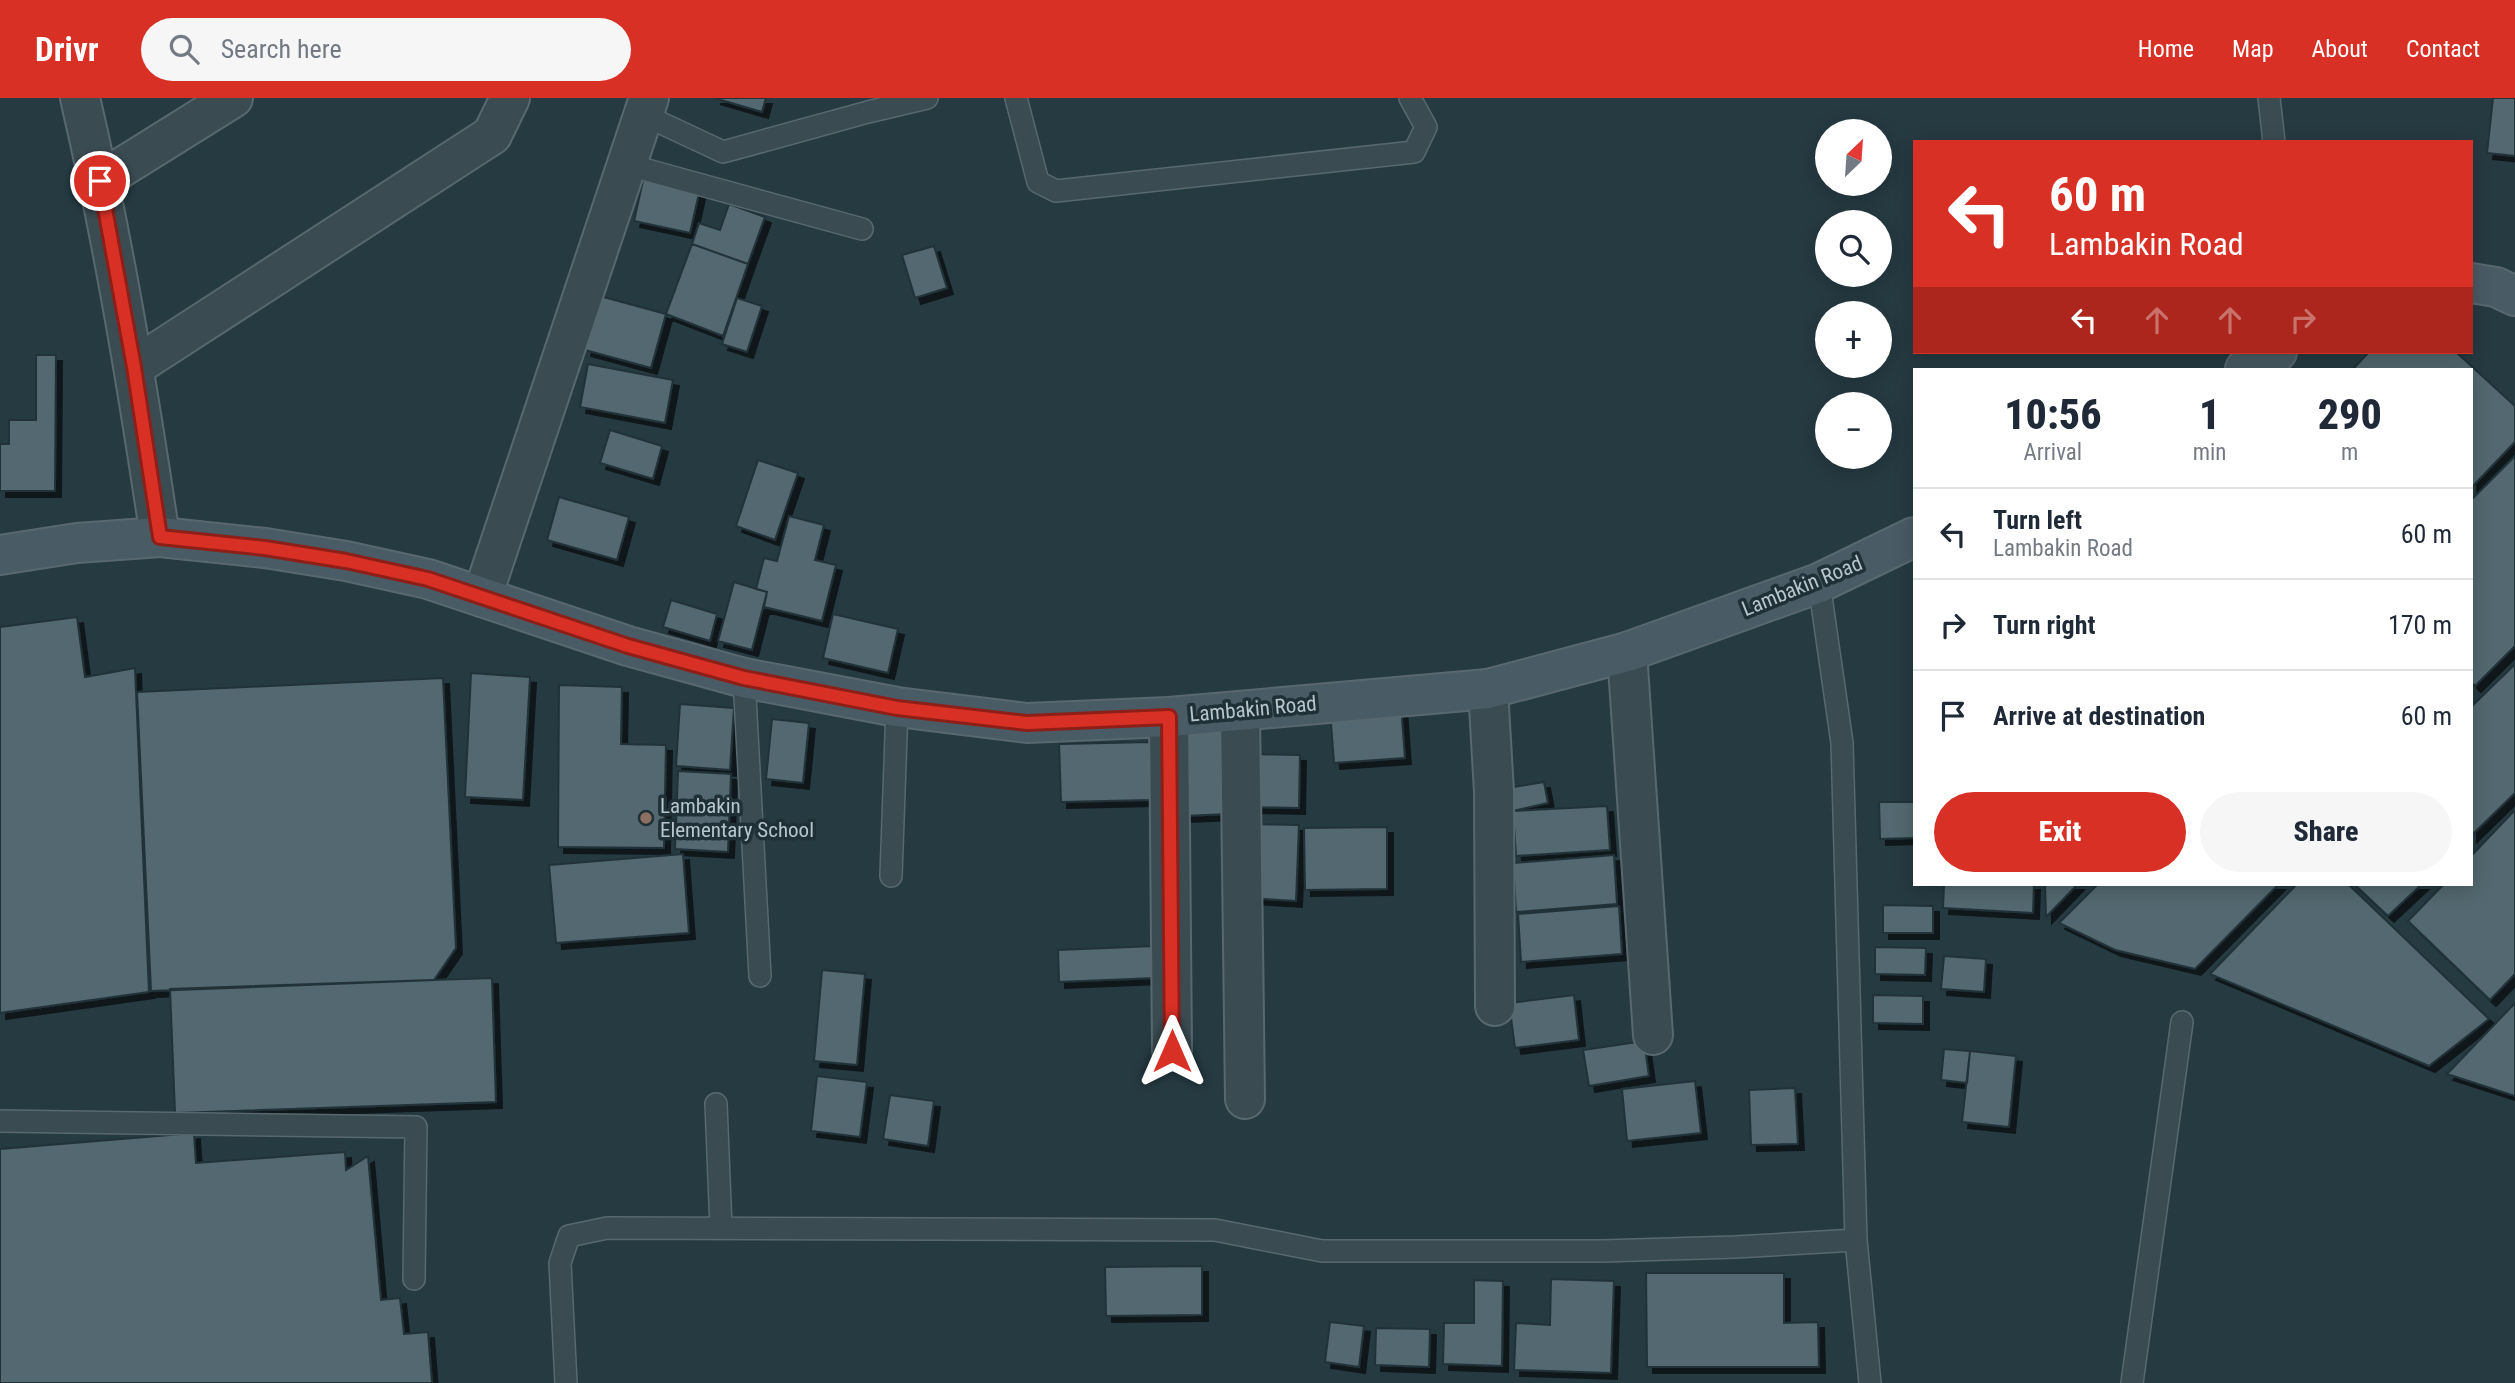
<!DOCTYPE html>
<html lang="en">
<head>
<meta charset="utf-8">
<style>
	:root { --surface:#fff; --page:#f6f6f7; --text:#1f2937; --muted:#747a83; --line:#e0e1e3; --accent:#d93025 }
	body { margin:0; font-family:"Roboto Condensed",sans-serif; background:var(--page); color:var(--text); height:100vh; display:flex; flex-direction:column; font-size:26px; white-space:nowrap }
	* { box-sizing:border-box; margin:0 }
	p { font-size:23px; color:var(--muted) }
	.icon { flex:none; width:38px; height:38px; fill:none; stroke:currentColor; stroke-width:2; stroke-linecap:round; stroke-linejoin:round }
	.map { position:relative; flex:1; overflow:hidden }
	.sheet { position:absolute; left:1913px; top:270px; width:560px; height:518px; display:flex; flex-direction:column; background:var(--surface); border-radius:0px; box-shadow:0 4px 18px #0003 }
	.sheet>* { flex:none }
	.guide { position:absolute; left:1913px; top:42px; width:560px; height:214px; border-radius:0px; box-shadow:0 4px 18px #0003; background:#d93025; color:#fff; overflow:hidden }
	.needle { width:46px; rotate:25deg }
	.buttons { position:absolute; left:1815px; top:21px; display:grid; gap:14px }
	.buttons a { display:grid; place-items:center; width:77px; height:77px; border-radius:50%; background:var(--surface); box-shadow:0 4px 18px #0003; font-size:35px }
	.pin { position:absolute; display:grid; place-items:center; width:60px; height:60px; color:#fff; margin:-30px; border:4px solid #fff; border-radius:50%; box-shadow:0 2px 7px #0007 }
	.me { position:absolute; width:77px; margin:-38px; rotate:0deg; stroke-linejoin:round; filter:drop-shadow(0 0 5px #0008) }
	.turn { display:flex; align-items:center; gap:24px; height:147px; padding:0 21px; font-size:32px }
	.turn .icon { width:91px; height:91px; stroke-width:2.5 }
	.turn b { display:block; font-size:49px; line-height:60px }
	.lanes { display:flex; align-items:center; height:66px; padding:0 21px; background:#0003; justify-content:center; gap:35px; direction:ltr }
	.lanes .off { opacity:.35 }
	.eta { display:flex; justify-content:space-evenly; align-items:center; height:119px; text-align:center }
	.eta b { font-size:42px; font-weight:800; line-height:49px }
	.cta { display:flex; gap:14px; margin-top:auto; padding:14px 21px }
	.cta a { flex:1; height:80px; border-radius:42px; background:var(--accent); color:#fff; font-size:28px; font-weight:800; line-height:80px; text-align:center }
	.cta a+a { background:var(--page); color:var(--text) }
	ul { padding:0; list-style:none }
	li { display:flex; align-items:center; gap:21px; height:91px; padding:0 21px; border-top:2px solid var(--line) }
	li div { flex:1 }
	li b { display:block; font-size:26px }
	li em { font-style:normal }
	header { display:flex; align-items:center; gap:42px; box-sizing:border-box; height:98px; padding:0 35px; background:var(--accent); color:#fff }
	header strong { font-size:33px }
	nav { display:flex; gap:38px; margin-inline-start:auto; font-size:24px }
	.search { width:490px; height:63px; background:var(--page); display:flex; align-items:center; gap:18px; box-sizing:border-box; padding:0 24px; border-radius:38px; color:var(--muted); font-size:26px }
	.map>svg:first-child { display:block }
	.building { fill:#52676f; stroke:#213239; stroke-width:2; filter:url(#shadow) }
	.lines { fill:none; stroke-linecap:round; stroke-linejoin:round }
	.service-casing { stroke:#59686f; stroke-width:24 }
	.minor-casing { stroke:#59686f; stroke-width:42 }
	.secondary-casing { stroke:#59686f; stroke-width:42 }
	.service { stroke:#3b4b52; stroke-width:21 }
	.minor { stroke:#3b4b52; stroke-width:38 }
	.secondary { stroke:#495b65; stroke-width:38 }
	.route-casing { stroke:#8d1f18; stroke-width:18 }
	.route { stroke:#d93025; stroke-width:12 }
	.education-dot { fill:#8d6e63; stroke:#1f3037; stroke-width:2.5 }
	.labels { text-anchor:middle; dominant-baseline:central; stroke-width:7; stroke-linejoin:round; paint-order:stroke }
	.street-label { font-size:21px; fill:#b8c5cc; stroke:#1f3037 }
	.poi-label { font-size:21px; fill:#b8c5cc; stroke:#1f3037; text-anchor:start }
</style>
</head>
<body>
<header>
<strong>Drivr</strong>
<div class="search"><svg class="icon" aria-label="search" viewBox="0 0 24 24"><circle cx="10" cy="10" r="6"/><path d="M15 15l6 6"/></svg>Search here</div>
<nav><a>Home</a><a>Map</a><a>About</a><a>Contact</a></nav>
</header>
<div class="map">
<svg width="2515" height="1285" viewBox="0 0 2515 1285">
	<defs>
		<filter id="shadow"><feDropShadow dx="6" dy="6" stdDeviation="0" flood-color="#0009"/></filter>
	</defs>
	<rect width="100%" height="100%" fill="#263a42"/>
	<!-- building -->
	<path class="building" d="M714,0H766L762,14Z
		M2493,0H2515V58L2487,55Z
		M644,78L700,91L690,135L634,123Z
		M729,106L765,119L748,166L692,146L699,125L720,132Z
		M692,146L748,166L723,238L666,216Z
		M934,148L947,190L915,200L902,157Z
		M600,198L666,216L651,270L585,252Z
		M737,200L762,208L747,254L722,246Z
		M2369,254H2456L2515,308V344L2471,390V271H2353Z
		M36,257H56L55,393H0V346H9V322H36Z
		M588,266L673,282L665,325L580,309Z
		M610,332L662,348L653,381L600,365Z
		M2515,358V548L2475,588L2471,584V402Z
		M758,362L798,375L775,442L736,428Z
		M559,399L629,419L617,462L547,442Z
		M789,418L824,427L815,462L836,467L822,523L764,509L767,494L756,491L764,460L777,463Z
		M734,484L767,494L752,552L718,543Z
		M671,502L717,516L710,543L663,529Z
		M833,516L898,531L888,575L823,560Z
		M77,519L85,579L135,570L149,894L0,915V529Z
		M2515,566V695L2471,738V609Z
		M471,575L530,579L523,702L465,699Z
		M443,580L456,850L434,882L151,893L137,594Z
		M559,587L622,589L621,646L666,647L664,750L558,749Z
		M680,606L734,610L730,672L676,668Z
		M1401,607L1405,660L1334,665L1330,613Z
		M772,621L809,625L803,685L766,681Z
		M1225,631L1228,716L1184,718L1181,632Z
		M1150,644L1151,702L1061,704L1059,646Z
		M1246,656L1300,657L1299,710L1245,709Z
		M678,673L731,676L728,754L675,751Z
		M1544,684L1548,705L1513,713L1507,690Z
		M1879,704H1914V740L1880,741Z
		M1607,708L1610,752L1516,758L1513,713Z
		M2515,712V876L2490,902L2408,823L2444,786H2471V758Z
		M1251,726L1299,727L1296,803L1248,800Z
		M1387,729V791L1305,792L1304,730Z
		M683,756L689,835L556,845L549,767Z
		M1614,757L1617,806L1516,814L1513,765Z
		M1944,786H2034L2033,815L1943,810Z
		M2045,786H2078L2046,819Z
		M2098,786H2279L2195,871L2115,852L2059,825Z
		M2297,786H2348L2489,921L2429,968L2210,876Z
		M2354,786H2422L2388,818Z
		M1883,807L1933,808V835H1883Z
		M1619,808L1622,856L1521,864L1518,816Z
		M1154,848L1155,880L1059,884L1058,852Z
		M1875,849L1926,850L1925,877L1875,876Z
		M1944,858L1986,861L1984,894L1941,891Z
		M822,872L865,876L857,967L814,963Z
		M492,880L496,1004L175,1015L170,891Z
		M1574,897L1579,942L1515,950L1509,905Z
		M1873,897L1923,898V926L1873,925Z
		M2515,905V998L2447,976Z
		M1644,943L1649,978L1589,988L1583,952Z
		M1944,951L1970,953L1967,985L1941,982Z
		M1970,953L2016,958L2009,1029L1962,1024Z
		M817,978L867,984L860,1039L811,1033Z
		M1695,983L1701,1035L1627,1043L1622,991Z
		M1795,990L1798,1046L1751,1047L1749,992Z
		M890,997L934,1003L928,1048L883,1041Z
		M194,1035L196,1065L345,1054L346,1072L368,1058L381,1202L400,1200L404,1236L428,1234L432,1285H0V1051Z
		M1202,1168V1217L1106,1218L1105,1169Z
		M1646,1175H1784V1225L1818,1224L1819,1269H1647Z
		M1551,1181L1614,1183L1611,1275L1514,1272L1516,1225L1550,1227Z
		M1474,1182L1503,1183L1502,1268L1443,1266L1444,1225H1474Z
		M1330,1224L1364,1228L1359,1269L1325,1264Z
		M1376,1230L1430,1231L1429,1269L1375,1267Z"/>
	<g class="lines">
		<defs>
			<path id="service" d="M1016,0L1038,84L1056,93L1414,54L1426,29L1410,0
				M2269,0L2274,44
				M642,16L723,54L868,14L927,0
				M625,66L862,131
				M1819,485L1842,645L1856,1142L1870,1285
				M744,580L760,878
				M891,778L897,609
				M716,1006L721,1130
				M0,1023L416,1029L414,1181
				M566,1285L560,1165L569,1138L607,1130L1215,1132L1322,1153H1603L1735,1149L1856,1142
				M2132,1285L2182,924"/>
			<path id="minor" d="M80,0C114,145 138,292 160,439
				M100,83L233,0
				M134,269L492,37L510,0
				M482,499L649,0
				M1627,554L1653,937
				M1488,591L1494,694L1495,908
				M1240,613L1245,1001
				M1169,619L1172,953"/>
			<path id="secondary" d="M2471,185L2496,189L2515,198
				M2245,271L2277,254
				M0,457L77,445L160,439L265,450L346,463L428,481L628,548L744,580L897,609L1027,625L1169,619L1488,591L1627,554L1819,485L1914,439"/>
		</defs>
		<!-- service casing -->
		<use href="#service" class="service-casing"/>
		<!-- minor casing -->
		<use href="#minor" class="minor-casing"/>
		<!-- secondary casing -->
		<use href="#secondary" class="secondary-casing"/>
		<!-- service -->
		<use href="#service" class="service"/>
		<!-- minor -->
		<use href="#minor" class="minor"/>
		<!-- secondary -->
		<use href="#secondary" class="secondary"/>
	</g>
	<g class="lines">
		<defs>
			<path id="route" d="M100,83L134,269L160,439L265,450L346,463L428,481L628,548L744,580L897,610L1027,625L1169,619L1172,953"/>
		</defs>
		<!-- route casing -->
		<use href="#route" class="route-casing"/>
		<!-- route -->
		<use href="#route" class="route"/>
	</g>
	<!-- markers -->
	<circle class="education-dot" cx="646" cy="720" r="7"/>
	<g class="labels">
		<!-- street labels -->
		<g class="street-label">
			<text transform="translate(1802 488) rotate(-22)">Lambakin Road</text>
			<text transform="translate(1253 611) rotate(-5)">Lambakin Road</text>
		</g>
		<!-- poi labels -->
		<g class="poi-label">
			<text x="660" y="708">Lambakin<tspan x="660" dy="24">Elementary School</tspan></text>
		</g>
	</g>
</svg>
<div class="buttons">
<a><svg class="needle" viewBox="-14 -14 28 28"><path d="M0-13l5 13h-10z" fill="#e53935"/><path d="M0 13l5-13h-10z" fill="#747a83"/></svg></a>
<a><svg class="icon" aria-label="search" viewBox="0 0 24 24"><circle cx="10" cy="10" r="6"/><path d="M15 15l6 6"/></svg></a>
<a>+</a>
<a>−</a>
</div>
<div class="pin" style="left:100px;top:83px;background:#d93025"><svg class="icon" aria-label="arrive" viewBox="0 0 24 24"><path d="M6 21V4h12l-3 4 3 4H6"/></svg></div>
<svg class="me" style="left:1172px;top:953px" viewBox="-20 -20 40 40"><path d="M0-17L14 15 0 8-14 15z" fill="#d93025" stroke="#fff" stroke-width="4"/></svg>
<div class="guide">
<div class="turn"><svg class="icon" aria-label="left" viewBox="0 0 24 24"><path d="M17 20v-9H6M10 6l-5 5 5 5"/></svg><div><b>60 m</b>Lambakin Road</div></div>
<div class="lanes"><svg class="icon" aria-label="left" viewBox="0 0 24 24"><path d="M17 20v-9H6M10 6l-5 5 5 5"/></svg><svg class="icon off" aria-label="ahead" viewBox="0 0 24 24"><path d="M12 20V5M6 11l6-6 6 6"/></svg><svg class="icon off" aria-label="ahead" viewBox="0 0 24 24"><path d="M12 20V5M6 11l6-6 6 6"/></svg><svg class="icon off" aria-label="right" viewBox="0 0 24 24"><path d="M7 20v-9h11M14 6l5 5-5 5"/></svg></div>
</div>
<section class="sheet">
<div class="eta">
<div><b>10:56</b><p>Arrival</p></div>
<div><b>1</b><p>min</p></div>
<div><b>290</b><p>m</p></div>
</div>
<ul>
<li><svg class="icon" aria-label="left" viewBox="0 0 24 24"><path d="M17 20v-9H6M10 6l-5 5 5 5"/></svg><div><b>Turn left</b><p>Lambakin Road</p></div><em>60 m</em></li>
<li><svg class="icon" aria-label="right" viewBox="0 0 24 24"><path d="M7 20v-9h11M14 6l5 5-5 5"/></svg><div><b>Turn right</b></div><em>170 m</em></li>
<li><svg class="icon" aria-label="arrive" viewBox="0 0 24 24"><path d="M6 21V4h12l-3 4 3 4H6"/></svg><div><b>Arrive at destination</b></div><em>60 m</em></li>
</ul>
<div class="cta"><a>Exit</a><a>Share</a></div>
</section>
</div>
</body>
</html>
